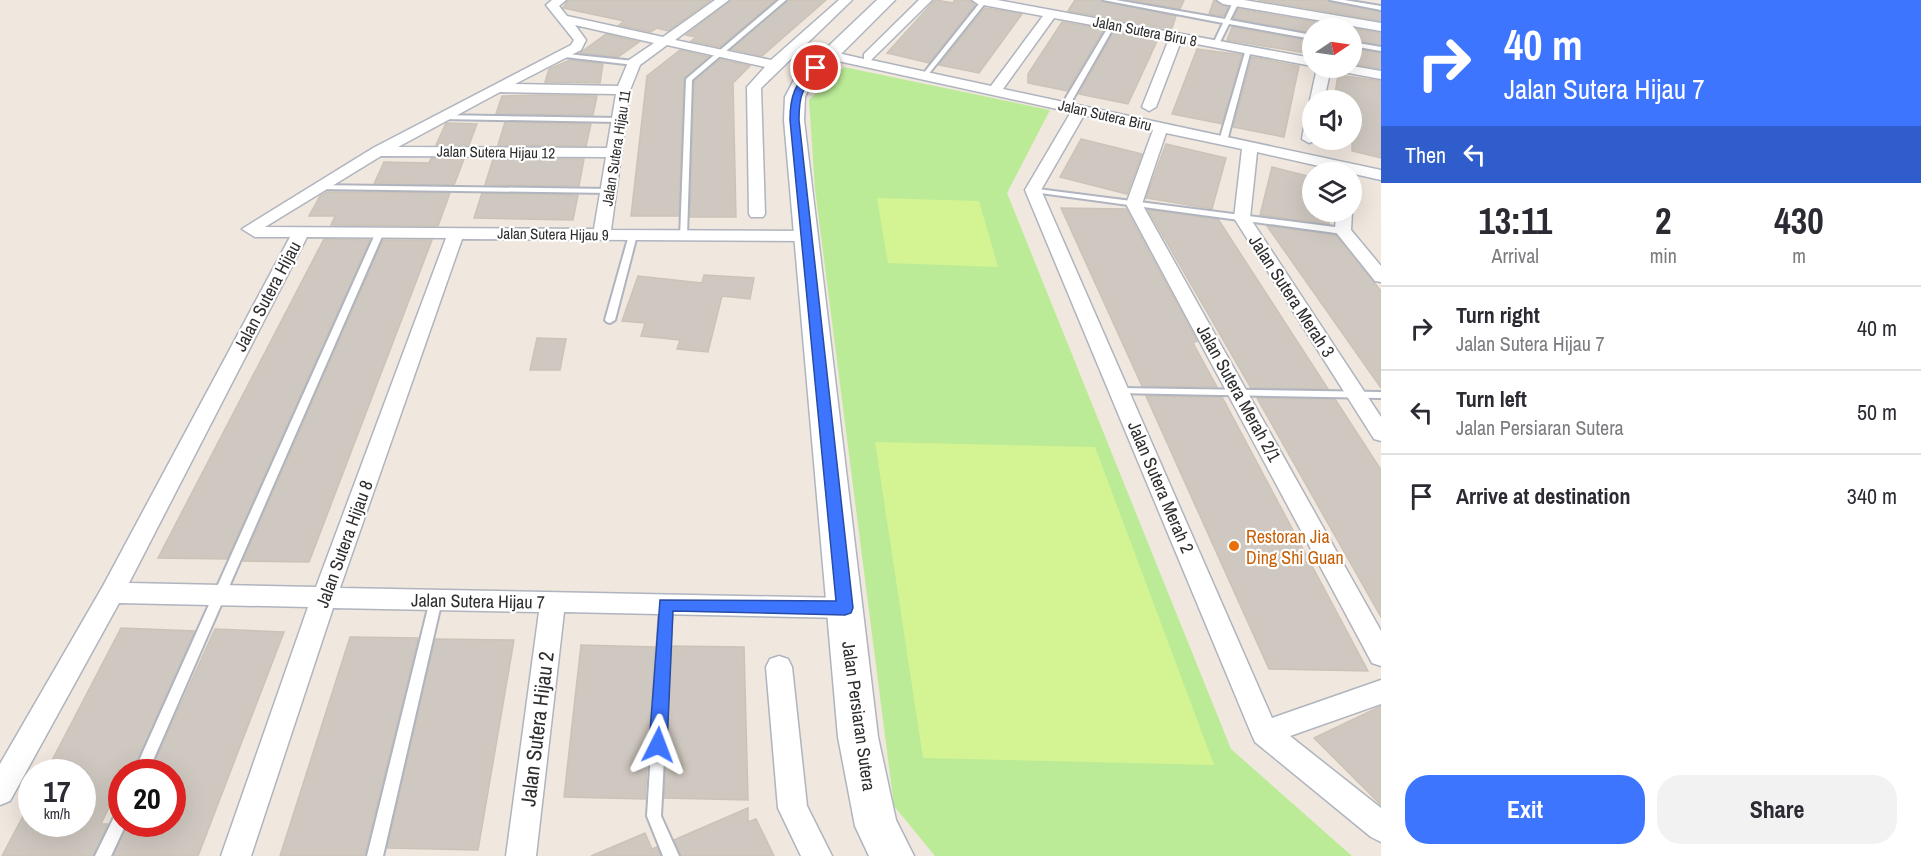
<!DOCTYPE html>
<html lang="en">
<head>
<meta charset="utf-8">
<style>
	:root { --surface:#fff; --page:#f2f2f3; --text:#2b2b33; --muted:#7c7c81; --line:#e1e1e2; --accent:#3d75ff }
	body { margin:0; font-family:"Archivo Narrow",sans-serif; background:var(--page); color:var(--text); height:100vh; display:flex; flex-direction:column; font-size:22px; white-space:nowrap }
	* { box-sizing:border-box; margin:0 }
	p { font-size:20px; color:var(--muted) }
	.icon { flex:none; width:33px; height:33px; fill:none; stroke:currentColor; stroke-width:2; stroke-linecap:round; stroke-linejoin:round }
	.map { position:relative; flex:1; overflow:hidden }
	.drawer { display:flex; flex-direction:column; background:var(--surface); width:540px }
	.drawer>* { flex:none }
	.guide { background:#3d75ff; color:#fff; overflow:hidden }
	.needle { width:39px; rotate:77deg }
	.fabs { position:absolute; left:1302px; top:18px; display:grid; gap:12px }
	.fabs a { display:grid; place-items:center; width:60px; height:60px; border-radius:50%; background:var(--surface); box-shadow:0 6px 24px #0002; font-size:30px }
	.speed { position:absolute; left:18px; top:759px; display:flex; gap:12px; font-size:30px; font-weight:700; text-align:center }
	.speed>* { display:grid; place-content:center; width:78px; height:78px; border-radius:50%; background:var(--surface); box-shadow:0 6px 24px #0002; line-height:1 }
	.speed small { font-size:15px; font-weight:400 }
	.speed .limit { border:9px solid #d22; background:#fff; color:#111 }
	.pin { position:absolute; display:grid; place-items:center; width:51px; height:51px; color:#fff; margin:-26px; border:3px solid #fff; border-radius:50%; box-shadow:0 2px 6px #0007 }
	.me { position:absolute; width:66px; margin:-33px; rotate:3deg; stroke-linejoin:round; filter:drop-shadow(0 0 4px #0008) }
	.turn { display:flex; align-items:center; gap:21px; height:126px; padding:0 24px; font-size:27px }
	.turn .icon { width:78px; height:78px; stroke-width:2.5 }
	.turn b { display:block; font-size:42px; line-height:51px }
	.then { display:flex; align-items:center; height:57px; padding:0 24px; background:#0003; gap:12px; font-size:22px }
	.eta { display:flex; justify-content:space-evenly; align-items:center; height:102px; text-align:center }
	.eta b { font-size:36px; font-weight:700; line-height:42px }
	.button { display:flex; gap:12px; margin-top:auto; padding:12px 24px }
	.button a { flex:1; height:69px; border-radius:24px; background:var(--accent); color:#fff; font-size:24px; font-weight:700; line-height:69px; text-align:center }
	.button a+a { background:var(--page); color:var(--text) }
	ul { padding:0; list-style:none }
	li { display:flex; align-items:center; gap:18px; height:84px; padding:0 24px; border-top:2px solid var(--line) }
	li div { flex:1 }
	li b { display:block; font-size:22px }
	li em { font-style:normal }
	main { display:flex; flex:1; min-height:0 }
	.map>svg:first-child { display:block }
	.green { fill:#bceb97 }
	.pitch { fill:#d4f392 }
	.building { fill:#cfc8c0; stroke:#ccc3b8; stroke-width:1.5 }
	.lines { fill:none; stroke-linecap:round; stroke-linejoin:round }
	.lane-casing { stroke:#afb4be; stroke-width:4 }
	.street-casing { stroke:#afb4be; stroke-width:3 }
	.secondary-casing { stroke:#afb4be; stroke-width:3 }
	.lane { fill:#fff; fill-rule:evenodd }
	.street { fill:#fff; fill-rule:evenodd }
	.secondary { fill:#fff; fill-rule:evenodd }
	.route { fill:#3d75ff; stroke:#284ca6; stroke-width:1.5 }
	.food-dot { fill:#e8710a; stroke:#fff; stroke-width:2 }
	.labels { text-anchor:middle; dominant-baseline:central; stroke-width:4.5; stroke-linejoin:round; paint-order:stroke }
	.far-street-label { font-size:15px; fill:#2e2e2e; stroke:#fff }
	.street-label { font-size:18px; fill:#2e2e2e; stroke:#fff }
	.food-label { font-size:18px; fill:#c56008; stroke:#fff; text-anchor:start }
	.near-street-label { font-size:21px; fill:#2e2e2e; stroke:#fff }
</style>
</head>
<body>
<main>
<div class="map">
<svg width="1381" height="856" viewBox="0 0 1381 856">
	<rect width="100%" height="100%" fill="#f0e7df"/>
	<!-- green -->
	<path class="green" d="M844,67L1050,110L1007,193L1231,749L1352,856H935L894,806L815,189L809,100Z"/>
	<!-- pitch -->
	<path class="pitch" d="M877,198L979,201L998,267L888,263Z
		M875,442L1095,447L1214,765L923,758Z"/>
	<!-- building -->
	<path class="building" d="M568,0H711L668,31L657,28L651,32L619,25L624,21L563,8Z
		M731,0H776L720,47L691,41L696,37L686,35Z
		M788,0H826L762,56L731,49Z
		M935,0L954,3V0H970L975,5L929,63L887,53Z
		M1075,0H1101L1176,16L1172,28H1164L1068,11Z
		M1129,0H1184L1180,9Z
		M1214,0L1228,7L1224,16L1209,14Z
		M1258,0H1328L1381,12V21Z
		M985,8L1022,14L979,73L939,65Z
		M1238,9L1381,33V45L1352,40V28H1312V33L1233,18Z
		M1062,22L1104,29L1067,91L1028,83V74Z
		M1232,27L1312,41V54L1227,40Z
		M1114,31L1158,39L1128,104L1079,94Z
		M606,34L639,42L618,57L580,53Z
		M1352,48L1381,53V69L1352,64Z
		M1197,49L1242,55L1222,124L1172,114Z
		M680,50L709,57L684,79L679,216H631L647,76Z
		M1252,57L1299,66L1284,137L1233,127Z
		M720,59L750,66L733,83L736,217H690L694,81Z
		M570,60L603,64L600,83L545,82L549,69Z
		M1338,75L1381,81V158L1352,151V100H1334Z
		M502,96L541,95L597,96L593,115L496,114Z
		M505,122L591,124L586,146L498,145Z
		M446,123L477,124L469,145H436Z
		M1081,139L1142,154L1127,194L1060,177Z
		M1166,144L1226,158L1212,209L1146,198Z
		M431,158L464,159L454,185L374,184L384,162L429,163Z
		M493,159H584L579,186L485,185Z
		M1272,167L1312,177V212H1330L1329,224L1260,215Z
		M327,192H369L450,193L438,226L331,225L335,216H309L320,196Z
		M482,193L577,195H578L573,220L474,218Z
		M1061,208L1126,209L1197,341L1193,343L1217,387L1142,386Z
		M1148,210L1218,219L1328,389L1251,388Z
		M1267,226L1336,235L1381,291V388Z
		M324,239L370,240L227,559L158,558Z
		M383,240H432L309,562L243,561Z
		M704,275L754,278L750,299L722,296L708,352L677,349L680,340L641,336L645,323L622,321L638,276L702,283Z
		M537,338L566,339L560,370H530Z
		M1146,396L1222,397L1368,671L1269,669Z
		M1257,398L1335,399L1381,470V617Z
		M121,628L195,631L132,772H122V780L101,824H108L93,856H2L32,799V824H82V772H46Z
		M215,629L284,632L198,856H113L128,824H172V772H150Z
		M350,637L418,638L367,847L364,856H280Z
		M435,639L514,640L478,850L387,848Z
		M581,645L655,647L645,799L564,797Z
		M672,646L744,647L748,800L664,798Z
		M1381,706V805L1314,738Z
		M748,808V822L756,819L774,856H681L674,840Z
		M645,833L652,849L657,847L661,856H591Z"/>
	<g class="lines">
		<defs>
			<path id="lane" d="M779,0H786L692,80L687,236L686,238H680L686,79Z
				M982,0L987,1L927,76H923V74Z
				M1103,0H1116L1225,19L1233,2L1236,0L1239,2L1230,20L1312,35V39L1229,24L1219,44L1216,46L1213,44L1223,23Z
				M1330,0H1344L1381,6V10Z
				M1110,24L1115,25L1069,106L1063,107L1061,106Z
				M1352,42L1381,47V51L1352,46Z
				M1246,49L1251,50L1227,141L1220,143L1219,141Z
				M558,53L634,61L637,63L634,65L556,56L555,55Z
				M439,115L619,118L623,120L619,122L442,119H439Z
				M316,185L610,189L614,191L610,193L319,189L315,187Z
				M1030,188L1343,228L1347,231L1343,234L1033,192H1030Z
				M380,229L384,232L148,772H134L376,232Z
				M633,232L637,235L615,320L610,323L607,322L605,320L629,235Z
				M1119,388L1381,392V398L1115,393L1114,391Z
				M436,595L440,596L442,600L383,856H367L430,600L432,596Z
				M666,600L670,601L672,605L661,816L679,856H663L647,816L660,605L662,601Z
				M122,809V824H126L111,856H95L117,811Z"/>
			<path id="street" d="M552,0H566L559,6L567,16L663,37L715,0H729L675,40L771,60L839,0H852L761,88L765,214L763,217H751L749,214L747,87L765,67L667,45L640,65L630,90L611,230L805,231L813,236L805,241L462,239L340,588L845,598L854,601L857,608L854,615L845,618L564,612L536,856H506L539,612L333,608L251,856H221L308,607L119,603L10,801L0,805V764L103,586L290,237H255L242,229L373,148L571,45L574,40L546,5ZM575,25L654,43L629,60L618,86L515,84L581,50L586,40ZM500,92L616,94L607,148L398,147ZM381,156L606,157L594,229L265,227ZM307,237L446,238L316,587L129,583Z
				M919,0H932L871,60L991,86L1043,16L978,4L972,0H997L1312,58V66L1181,41L1156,107L1149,111L1142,107L1169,39L1054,18L1003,89L1381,170V180L1257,152L1250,218L1381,417V441L1374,439L1234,218L1242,149L1166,133L1142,204L1381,631V666L1372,663L1126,204L1153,130L1084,115L1041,190L1272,718L1381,680V704L1290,736L1381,808V842L1371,837L1255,742L1251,733L1025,190L1071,112L829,59L823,55L829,51L864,59V54Z
				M1217,0H1244L1381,23V31L1223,4Z
				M1352,66L1381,71V79L1343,72L1336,68Z
				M1317,68H1331L1324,100H1312V103L1310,100Z
				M1312,118V140H1316L1309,143L1302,139L1305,122Z
				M1336,212H1352L1351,230L1381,266V282L1375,281L1335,231Z
				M779,656L788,659L792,667L807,806L832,856H801L778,808L766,667L770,659Z"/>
			<path id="secondary" d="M877,0H895L811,84L805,97L804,120L878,737L896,820L914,856H869L855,826L838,737L784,120L785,97L795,78Z"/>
		</defs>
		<!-- lane casing -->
		<use href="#lane" class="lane-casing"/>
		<!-- street casing -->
		<use href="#street" class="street-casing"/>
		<!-- secondary casing -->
		<use href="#secondary" class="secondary-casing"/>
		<!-- lane -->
		<use href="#lane" class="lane"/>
		<!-- street -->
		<use href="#street" class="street"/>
		<!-- secondary -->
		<use href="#secondary" class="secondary"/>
	</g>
	<!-- route -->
	<path class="route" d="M813,66L820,68C803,89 799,92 799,120L853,608L851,613L845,615L673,611L667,745L664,751L658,754L652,751L649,745L660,600L836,601L790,120C790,95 795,84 813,66Z"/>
	<!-- markers -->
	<circle class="food-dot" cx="1234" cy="546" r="6"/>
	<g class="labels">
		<!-- far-street labels -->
		<g class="far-street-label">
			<text transform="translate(1145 31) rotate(11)">Jalan Sutera Biru 8</text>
			<text transform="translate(1105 115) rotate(13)">Jalan Sutera Biru</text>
			<text transform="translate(616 148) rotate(-81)">Jalan Sutera Hijau 11</text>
			<text transform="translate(496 152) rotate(1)">Jalan Sutera Hijau 12</text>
			<text transform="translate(553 234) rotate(1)">Jalan Sutera Hijau 9</text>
		</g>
		<!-- street labels -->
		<g class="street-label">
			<text transform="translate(267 296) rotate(-62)">Jalan Sutera Hijau</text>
			<text transform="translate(1292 296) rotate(57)">Jalan Sutera Merah 3</text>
			<text transform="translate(1239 393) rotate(61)">Jalan Sutera Merah 2/1</text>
			<text transform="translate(1161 487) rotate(67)">Jalan Sutera Merah 2</text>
			<text transform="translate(344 544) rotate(-70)">Jalan Sutera Hijau 8</text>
			<text transform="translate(478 601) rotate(1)">Jalan Sutera Hijau 7</text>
			<text transform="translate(859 716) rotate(82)">Jalan Persiaran Sutera</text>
		</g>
		<!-- food labels -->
		<g class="food-label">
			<text x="1246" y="536">Restoran Jia<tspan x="1246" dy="21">Ding Shi Guan</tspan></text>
		</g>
		<!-- near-street labels -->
		<g class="near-street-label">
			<text transform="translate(537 729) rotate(-83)">Jalan Sutera Hijau 2</text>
		</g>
	</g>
</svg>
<div class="fabs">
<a><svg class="needle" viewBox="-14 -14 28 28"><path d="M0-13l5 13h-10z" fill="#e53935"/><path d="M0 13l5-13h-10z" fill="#7c7c81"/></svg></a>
<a><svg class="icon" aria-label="sound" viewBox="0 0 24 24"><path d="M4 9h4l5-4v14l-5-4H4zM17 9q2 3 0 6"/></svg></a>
<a><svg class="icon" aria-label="layers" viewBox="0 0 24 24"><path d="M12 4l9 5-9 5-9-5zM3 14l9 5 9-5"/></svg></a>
</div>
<div class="speed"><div>17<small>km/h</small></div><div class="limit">20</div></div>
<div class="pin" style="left:816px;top:68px;background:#d93025"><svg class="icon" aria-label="arrive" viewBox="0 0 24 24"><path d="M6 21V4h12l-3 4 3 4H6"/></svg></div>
<svg class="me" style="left:658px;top:745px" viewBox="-20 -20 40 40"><path d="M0-17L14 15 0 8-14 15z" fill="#3d75ff" stroke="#fff" stroke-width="4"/></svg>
</div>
<section class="drawer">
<div class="guide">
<div class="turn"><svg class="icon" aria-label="right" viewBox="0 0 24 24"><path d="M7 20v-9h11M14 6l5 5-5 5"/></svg><div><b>40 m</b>Jalan Sutera Hijau 7</div></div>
<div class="then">Then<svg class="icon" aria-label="left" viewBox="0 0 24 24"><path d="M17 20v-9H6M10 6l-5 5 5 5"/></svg></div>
</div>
<div class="eta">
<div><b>13:11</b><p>Arrival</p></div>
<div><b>2</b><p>min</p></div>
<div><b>430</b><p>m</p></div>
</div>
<ul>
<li><svg class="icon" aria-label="right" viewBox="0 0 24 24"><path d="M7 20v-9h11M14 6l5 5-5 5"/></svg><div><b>Turn right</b><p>Jalan Sutera Hijau 7</p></div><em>40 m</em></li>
<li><svg class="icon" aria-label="left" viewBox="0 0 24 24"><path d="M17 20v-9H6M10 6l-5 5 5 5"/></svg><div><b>Turn left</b><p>Jalan Persiaran Sutera</p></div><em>50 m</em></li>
<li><svg class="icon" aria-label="arrive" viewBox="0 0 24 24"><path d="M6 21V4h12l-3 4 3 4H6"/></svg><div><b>Arrive at destination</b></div><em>340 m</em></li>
</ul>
<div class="button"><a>Exit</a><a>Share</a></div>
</section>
</main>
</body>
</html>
